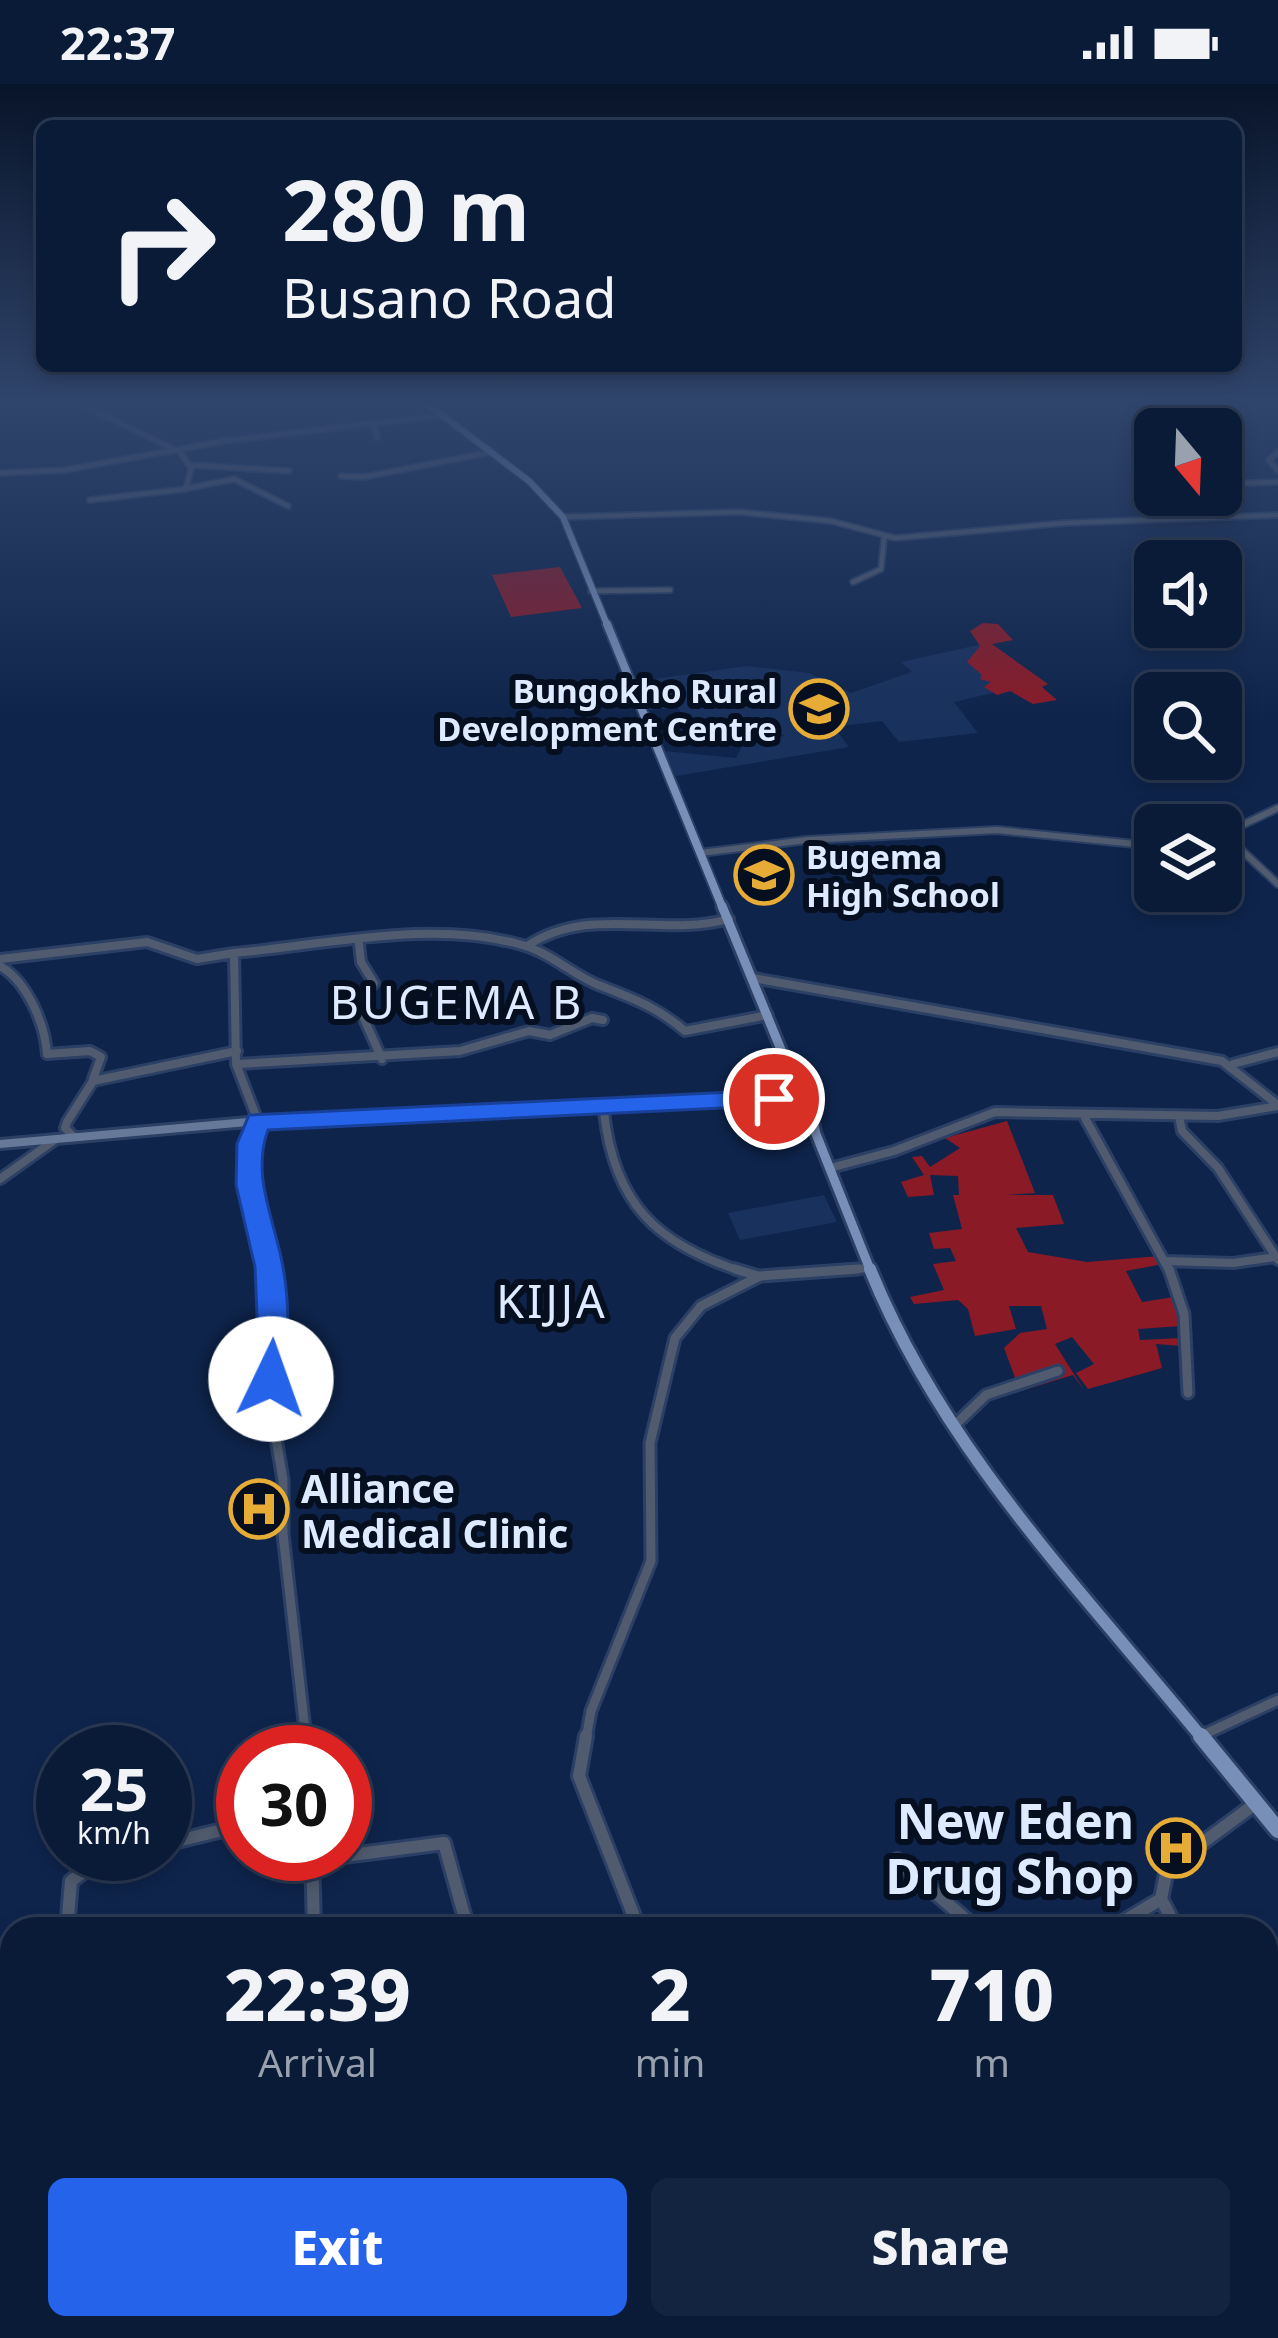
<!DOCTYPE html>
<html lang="en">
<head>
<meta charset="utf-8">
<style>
	:root { --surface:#0a1b38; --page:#132440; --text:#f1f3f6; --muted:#99a1ae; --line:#2a3953; --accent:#2563eb }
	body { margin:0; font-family:"Noto Sans",sans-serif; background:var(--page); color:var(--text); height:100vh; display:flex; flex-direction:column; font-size:45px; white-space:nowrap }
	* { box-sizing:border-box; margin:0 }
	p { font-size:39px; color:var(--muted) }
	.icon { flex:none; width:66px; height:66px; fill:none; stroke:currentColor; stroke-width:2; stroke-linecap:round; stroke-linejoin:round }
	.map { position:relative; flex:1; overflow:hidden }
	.details { position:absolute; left:0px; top:1833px; width:1278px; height:423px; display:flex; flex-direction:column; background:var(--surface); border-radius:36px 36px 0 0; box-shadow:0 6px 18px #0003,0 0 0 3px var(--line) }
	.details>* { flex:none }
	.top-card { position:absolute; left:36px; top:36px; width:1206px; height:252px; border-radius:18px; box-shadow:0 6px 18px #0003,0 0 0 3px var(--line); background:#0a1b38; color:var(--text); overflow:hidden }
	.needle { width:78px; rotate:161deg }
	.fabs { position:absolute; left:1134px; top:324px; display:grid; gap:24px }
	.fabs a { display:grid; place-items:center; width:108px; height:108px; border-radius:18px; background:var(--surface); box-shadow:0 6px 18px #0003,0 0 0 3px var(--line); font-size:60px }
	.speed { position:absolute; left:36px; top:1641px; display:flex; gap:24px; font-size:60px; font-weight:700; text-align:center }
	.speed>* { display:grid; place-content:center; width:156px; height:156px; border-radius:50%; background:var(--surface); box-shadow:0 6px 18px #0003,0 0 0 3px var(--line); line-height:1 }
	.speed small { font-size:30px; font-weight:400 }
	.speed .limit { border:18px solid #d22; background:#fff; color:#111 }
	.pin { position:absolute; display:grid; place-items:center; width:102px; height:102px; color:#fff; margin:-51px; border:6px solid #fff; border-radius:50%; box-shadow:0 3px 12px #0007 }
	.me { position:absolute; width:132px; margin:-66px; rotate:3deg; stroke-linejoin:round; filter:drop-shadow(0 0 9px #0008) }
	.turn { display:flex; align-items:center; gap:42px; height:252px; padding:0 48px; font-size:54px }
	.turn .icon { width:156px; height:156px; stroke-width:2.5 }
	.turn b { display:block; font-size:84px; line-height:102px }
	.eta { display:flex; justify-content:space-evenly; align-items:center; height:204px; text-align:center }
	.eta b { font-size:72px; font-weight:800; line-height:84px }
	.cta { display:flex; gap:24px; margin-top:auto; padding:24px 48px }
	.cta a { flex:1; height:138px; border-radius:18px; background:var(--accent); color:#fff; font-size:48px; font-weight:800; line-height:138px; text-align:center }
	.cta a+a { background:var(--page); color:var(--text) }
	.status { display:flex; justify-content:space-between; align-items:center; height:84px; padding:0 60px; background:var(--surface); direction:ltr }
	.status svg { height:33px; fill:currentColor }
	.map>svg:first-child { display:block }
	.built { fill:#18315d }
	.green { fill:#8b1a27 }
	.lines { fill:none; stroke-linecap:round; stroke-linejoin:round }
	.street-far4-casing { stroke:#2b4064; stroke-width:8 }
	.street-far3-casing { stroke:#2b4064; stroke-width:10 }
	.street-far2-casing { stroke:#2b4064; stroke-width:14 }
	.street-far1-casing { stroke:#2b4064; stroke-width:15 }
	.street-casing { stroke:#2b4064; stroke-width:18 }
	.secondary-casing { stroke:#2b4064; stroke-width:14 }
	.primary-far4-casing { stroke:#2b4064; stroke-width:9 }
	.primary-far3-casing { stroke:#2b4064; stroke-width:12 }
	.primary-far2-casing { stroke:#2b4064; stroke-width:15 }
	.primary-far1-casing { stroke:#2b4064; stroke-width:18 }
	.primary-casing { stroke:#2b4064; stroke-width:22 }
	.street-far4 { stroke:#505b6f; stroke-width:4.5 }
	.street-far3 { stroke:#505b6f; stroke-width:6 }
	.street-far2 { stroke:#505b6f; stroke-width:8 }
	.street-far1 { stroke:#505b6f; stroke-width:9 }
	.street { stroke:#505b6f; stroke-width:12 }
	.secondary { stroke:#667998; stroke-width:8 }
	.primary-far4 { stroke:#788fb7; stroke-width:6 }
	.primary-far3 { stroke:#788fb7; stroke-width:8 }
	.primary-far2 { stroke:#788fb7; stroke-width:9 }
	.primary-far1 { stroke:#788fb7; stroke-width:12 }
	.primary { stroke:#788fb7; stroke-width:16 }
	.route { fill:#2563eb; stroke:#184099; stroke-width:3 }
	.labels { text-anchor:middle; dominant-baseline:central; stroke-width:12; stroke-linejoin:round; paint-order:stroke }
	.far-poi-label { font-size:33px; font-weight:bold; fill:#deeaff; stroke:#060f20; text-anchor:end }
	.poi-label { font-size:39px; font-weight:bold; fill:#deeaff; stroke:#060f20; text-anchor:start }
	.quarter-label { font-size:45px; letter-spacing:3px; fill:#deeaff; stroke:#060f20 }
	.near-poi-label { font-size:48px; font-weight:bold; fill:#deeaff; stroke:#060f20; text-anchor:end }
</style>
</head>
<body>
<div class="status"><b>22:37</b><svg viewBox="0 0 49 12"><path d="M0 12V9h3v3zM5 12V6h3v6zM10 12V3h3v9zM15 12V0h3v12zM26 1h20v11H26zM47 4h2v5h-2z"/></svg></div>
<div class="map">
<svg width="1278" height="2254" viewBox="0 0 1278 2254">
	<rect width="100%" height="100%" fill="#0e244b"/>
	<!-- built -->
	<path class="built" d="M987,559L1040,598L954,618L978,649L899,658L882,637L834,643L849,663L676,692L664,667L736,674L743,660L785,652L750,638L718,642L684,634L678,624L649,626L640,597L746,582L809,589L851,609L912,588L901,578Z
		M824,1111L837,1138L740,1156L728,1129Z"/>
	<!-- green -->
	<path class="green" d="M560,483L582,524L511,533L492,491Z
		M983,539L998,540L1013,556L992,560L1048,600L1042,603L1057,616L1033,620L1010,607L997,611L984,603L991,598L980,595L982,591L967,578L980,562L970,547Z
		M1007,1037L1035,1109L1005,1111H1053L1064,1140L1016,1144L1028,1168L1087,1178L1160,1172L1163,1180L1126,1187L1142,1218L1174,1213L1181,1242L1138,1245L1140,1256L1182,1254V1262L1156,1260L1162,1284L1088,1305L1076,1289L1094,1280L1072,1253L1055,1260L1084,1306L1073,1291L1014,1309L1065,1290L1061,1286L1017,1299L1004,1264L1020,1249L1047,1245L1041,1222H1009L1016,1245L975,1252L968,1225L958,1216L914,1220L910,1213L944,1206L933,1180L956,1177L950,1164L934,1165L929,1149L962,1145L953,1111H959L958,1092L930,1091L934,1111L908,1113L901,1098L924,1091L912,1073L922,1072L930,1083L960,1064L945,1054Z"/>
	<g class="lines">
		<defs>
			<path id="street-far4" d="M84,322L180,368L191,384L186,405L90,416
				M374,340L377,353
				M1278,368L1269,376L1278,387
				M191,381L289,387
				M0,389L65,386L225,357L443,331
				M341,392L364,393L492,368
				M1221,400L1278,398
				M189,404L234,395L288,422
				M1215,411L1217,422L1229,431
				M563,433L739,428L831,437L895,454L1065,439L1278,431
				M853,498L881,485L884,455
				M591,507L670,506"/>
			<path id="street-far3" d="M1224,750L1278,800
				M1221,751L1278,724
				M700,769L807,756L997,746L1155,762"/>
			<path id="street-far2" d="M359,860L361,878L374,899L356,917L382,975
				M527,862C590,820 660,854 729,835
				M0,875L147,858L197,875L234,869
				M0,882C28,898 45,941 47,970L90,967L101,973L93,995
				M753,894L1222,977L1278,1021
				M238,980L460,967L529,947L550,951L592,934L603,936
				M1233,980L1278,968
				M611,1022L604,1028C614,1120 657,1161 744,1188
				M1179,1032L1182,1047L1218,1084L1278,1176
				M1085,1034L1170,1188
				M74,1053L65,1044L67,1038L93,997L237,967
				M830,1084L894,1067L995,1028L1218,1032L1278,1022
				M0,1095L56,1055
				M1166,1177L1233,1179L1275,1173
				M266,1188C256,1137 240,1087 258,1037L236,980L234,869C325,861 433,835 522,861C548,868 571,889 596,900C631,914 656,922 685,947L768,931
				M817,1188L869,1184"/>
			<path id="street-far1" d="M265,1185L273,1224L270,1319L283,1396V1450L306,1655
				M735,1185L758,1192
				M1169,1185L1184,1230L1188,1309
				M954,1342L986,1311L1058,1287
				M1203,1651L1278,1616
				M586,1655L591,1627L651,1477L650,1359L675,1254L701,1222L760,1192L858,1185"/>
			<path id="street" d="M305,1652L307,1668
				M586,1652L579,1692L639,1845
				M165,1760L243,1741
				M312,1770L314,1845
				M313,1776L444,1759L468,1845
				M897,1776L977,1845
				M1161,1815L1177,1845
				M67,1845L71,1797L86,1786L140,1770
				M1111,1845L1161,1815L1167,1785L1255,1720
				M1266,2113H1278
				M0,2199L12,2204
				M78,2244L95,2254
				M419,2244L430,2254
				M760,2244L761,2254
				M1108,2244L1110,2254
				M450,2254L455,2244"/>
			<path id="secondary" d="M0,1060L258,1037L808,1013"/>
			<path id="primary-far4" d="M430,322L529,397L563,433L608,543"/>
			<path id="primary-far3" d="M607,540L723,825"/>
			<path id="primary-far2" d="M722,822L784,973L808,1013L816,1050L871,1188"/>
			<path id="primary-far1" d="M870,1185C942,1364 1082,1507 1203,1655"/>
			<path id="primary" d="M1201,1652L1278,1746"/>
		</defs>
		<!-- street-far4 casing -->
		<use href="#street-far4" class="street-far4-casing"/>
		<!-- street-far3 casing -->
		<use href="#street-far3" class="street-far3-casing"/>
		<!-- street-far2 casing -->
		<use href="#street-far2" class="street-far2-casing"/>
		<!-- street-far1 casing -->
		<use href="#street-far1" class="street-far1-casing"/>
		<!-- street casing -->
		<use href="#street" class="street-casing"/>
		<!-- secondary casing -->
		<use href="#secondary" class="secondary-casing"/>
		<!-- primary-far4 casing -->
		<use href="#primary-far4" class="primary-far4-casing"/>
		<!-- primary-far3 casing -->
		<use href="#primary-far3" class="primary-far3-casing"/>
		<!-- primary-far2 casing -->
		<use href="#primary-far2" class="primary-far2-casing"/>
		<!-- primary-far1 casing -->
		<use href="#primary-far1" class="primary-far1-casing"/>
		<!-- primary casing -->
		<use href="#primary" class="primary-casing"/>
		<!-- street-far4 -->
		<use href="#street-far4" class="street-far4"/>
		<!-- street-far3 -->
		<use href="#street-far3" class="street-far3"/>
		<!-- street-far2 -->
		<use href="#street-far2" class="street-far2"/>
		<!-- street-far1 -->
		<use href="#street-far1" class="street-far1"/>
		<!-- street -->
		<use href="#street" class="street"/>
		<!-- secondary -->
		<use href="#secondary" class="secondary"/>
		<!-- primary-far4 -->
		<use href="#primary-far4" class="primary-far4"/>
		<!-- primary-far3 -->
		<use href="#primary-far3" class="primary-far3"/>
		<!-- primary-far2 -->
		<use href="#primary-far2" class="primary-far2"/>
		<!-- primary-far1 -->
		<use href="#primary-far1" class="primary-far1"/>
		<!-- primary -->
		<use href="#primary" class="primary"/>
	</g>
	<!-- sky -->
	<linearGradient id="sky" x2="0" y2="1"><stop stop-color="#081429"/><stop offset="0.5" stop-color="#30456c"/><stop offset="1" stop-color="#30456c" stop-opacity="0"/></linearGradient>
	<rect width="1278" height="638" fill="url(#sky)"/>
	<!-- route -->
	<path class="route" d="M774,1006L783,1009V1021L268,1046C251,1092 275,1137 283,1183C290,1220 288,1257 286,1295L271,1307L260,1304L255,1183L236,1101L237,1060L249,1031Z"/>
	<!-- icons -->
	<defs>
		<symbol id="university-ring" viewBox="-11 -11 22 22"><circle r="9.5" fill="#060f20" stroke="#e6ac36" stroke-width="1.5"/><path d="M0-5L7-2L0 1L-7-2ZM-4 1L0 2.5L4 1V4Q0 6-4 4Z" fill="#e6ac36"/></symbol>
		<symbol id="school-ring" viewBox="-11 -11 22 22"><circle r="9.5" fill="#060f20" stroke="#e6ac36" stroke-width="1.5"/><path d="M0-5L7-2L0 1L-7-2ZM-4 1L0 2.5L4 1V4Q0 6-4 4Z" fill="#e6ac36"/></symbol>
		<symbol id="hospital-ring" viewBox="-11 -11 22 22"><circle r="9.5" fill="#060f20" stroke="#e6ac36" stroke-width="1.5"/><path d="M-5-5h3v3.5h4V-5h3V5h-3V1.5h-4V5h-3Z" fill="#e6ac36"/></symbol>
	</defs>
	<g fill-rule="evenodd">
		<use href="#university-ring" x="786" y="592" width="66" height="66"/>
		<use href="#school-ring" x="731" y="758" width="66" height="66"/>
		<use href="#hospital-ring" x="226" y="1392" width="66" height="66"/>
		<use href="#hospital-ring" x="1143" y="1731" width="66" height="66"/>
	</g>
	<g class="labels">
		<!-- far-poi labels -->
		<g class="far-poi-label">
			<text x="777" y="606">Bungokho Rural<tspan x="777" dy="38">Development Centre</tspan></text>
			<text x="806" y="772" text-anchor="start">Bugema<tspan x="806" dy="38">High School</tspan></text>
		</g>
		<!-- poi labels -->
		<g class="poi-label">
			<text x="301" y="1403">Alliance<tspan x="301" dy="45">Medical Clinic</tspan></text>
		</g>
		<!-- quarter labels -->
		<g class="quarter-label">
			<text x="457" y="917">BUGEMA B</text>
			<text x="552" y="1216">KIJJA</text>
		</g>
		<!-- near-poi labels -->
		<g class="near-poi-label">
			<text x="1134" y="1736">New Eden<tspan x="1134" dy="55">Drug Shop</tspan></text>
		</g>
	</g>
</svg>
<div class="fabs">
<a><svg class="needle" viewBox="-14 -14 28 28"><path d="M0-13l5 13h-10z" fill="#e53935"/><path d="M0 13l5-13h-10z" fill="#99a1ae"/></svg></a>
<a><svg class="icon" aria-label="sound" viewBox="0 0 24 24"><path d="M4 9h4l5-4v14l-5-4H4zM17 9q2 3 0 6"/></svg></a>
<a><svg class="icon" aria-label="search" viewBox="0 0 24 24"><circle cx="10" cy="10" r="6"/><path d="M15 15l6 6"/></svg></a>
<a><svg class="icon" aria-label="layers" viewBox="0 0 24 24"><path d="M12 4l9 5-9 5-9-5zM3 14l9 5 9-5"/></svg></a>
</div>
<div class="speed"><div>25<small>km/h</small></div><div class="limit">30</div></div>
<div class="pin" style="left:774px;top:1015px;background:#d93025"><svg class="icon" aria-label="arrive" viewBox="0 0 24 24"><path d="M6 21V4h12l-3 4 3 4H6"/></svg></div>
<svg class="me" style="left:271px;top:1295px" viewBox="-20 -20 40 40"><circle r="19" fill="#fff"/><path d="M0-13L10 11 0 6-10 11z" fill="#2563eb"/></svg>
<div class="top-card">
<div class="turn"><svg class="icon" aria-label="right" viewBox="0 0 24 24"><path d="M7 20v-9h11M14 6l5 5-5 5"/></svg><div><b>280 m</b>Busano Road</div></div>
</div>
<section class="details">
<div class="eta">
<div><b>22:39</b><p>Arrival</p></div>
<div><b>2</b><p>min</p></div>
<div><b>710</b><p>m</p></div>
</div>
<div class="cta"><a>Exit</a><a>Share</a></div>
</section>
</div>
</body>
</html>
